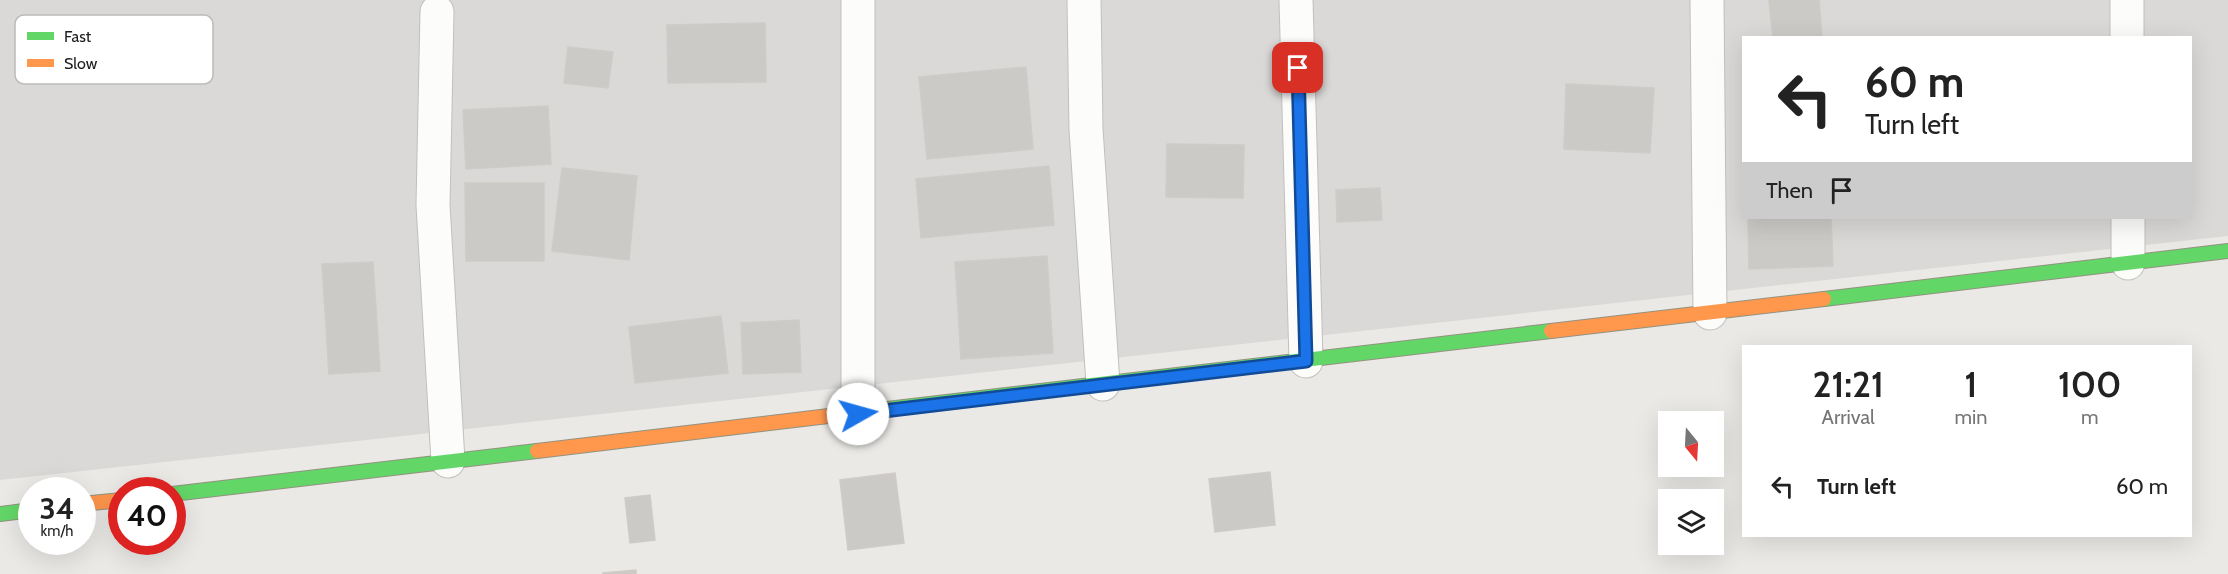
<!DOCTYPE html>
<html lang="en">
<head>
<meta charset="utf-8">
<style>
	:root { --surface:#fff; --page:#f6f6f6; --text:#222; --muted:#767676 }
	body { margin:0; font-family:Cabin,sans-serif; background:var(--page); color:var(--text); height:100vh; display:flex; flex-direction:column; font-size:22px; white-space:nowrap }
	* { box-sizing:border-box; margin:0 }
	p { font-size:20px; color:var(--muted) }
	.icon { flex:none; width:33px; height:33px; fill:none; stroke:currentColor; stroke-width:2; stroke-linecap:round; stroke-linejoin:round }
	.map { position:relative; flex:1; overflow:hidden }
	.panel { position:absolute; left:1742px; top:345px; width:450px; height:192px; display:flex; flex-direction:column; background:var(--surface); border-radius:0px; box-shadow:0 6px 24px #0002 }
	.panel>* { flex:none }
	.guide { position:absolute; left:1742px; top:36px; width:450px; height:183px; border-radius:0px; box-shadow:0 6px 24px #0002; background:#fff; color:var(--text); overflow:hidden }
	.needle { width:39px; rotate:162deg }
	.tools { position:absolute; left:1658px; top:411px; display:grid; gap:12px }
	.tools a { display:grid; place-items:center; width:66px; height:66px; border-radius:0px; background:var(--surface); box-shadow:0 6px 24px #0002; font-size:30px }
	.speed { position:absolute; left:18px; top:477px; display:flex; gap:12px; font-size:30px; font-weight:700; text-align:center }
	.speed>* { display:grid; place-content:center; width:78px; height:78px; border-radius:50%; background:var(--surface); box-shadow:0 6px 24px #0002; line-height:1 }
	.speed small { font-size:15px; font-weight:400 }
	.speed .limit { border:9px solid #d22; background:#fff; color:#111 }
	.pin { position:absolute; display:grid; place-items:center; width:51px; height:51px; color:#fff; margin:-26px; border-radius:12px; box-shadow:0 3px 9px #0006 }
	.me { position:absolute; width:66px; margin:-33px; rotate:83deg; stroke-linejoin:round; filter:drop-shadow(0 0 4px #0008) }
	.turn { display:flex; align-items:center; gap:21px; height:126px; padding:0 24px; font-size:27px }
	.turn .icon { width:78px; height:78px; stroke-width:2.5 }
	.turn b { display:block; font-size:42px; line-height:51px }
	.then { display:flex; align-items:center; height:57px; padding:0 24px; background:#0003; gap:12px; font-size:22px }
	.eta { display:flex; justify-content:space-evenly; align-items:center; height:102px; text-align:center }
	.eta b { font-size:36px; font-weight:600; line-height:42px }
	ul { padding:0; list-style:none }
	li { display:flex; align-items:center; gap:18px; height:78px; padding:0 24px }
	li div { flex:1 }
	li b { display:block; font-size:22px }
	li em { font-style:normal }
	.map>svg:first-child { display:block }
	.residential { fill:#dad9d7; fill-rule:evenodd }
	.building { fill:#cccac7; stroke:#cecbc8; stroke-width:1.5 }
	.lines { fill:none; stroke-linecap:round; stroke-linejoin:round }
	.street-casing { stroke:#c1c0be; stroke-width:35 }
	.fast-casing { stroke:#929280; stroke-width:16 }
	.slow-casing { stroke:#929280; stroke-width:16 }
	.street { stroke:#fcfcfb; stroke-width:33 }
	.fast { stroke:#63d668; stroke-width:14 }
	.slow { stroke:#ff974d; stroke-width:14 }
	.route-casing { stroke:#114b97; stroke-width:15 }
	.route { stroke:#1a73e8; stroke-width:10 }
	.key { fill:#fff; stroke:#bbb; stroke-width:1.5 }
	.key-label { font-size:16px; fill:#1d1d1d }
</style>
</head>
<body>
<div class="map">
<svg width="2228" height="574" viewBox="0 0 2228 574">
	<rect width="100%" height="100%" fill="#ebe9e6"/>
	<!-- residential -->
	<path class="residential" d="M0,0H2228V236L0,480ZM1743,38H2190V218H1743Z"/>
	<!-- building -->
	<path class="building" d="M1769,0H1819L1822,38H1773Z
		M765,23L766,82L668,83L667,25Z
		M568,47L613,52L608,88L564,83Z
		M1026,67L1033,149L927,159L919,77Z
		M1566,84L1654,88L1650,153L1564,149Z
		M548,106L551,164L466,169L463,110Z
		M1167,144L1244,145L1243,198L1166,197Z
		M1049,166L1054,225L921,238L916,179Z
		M562,168L637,176L629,260L552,251Z
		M465,183H544V261H466Z
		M1380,188L1382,220L1337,222L1336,190Z
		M1748,218H1831L1833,266L1749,269Z
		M1047,256L1053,353L961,359L955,262Z
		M373,262L380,371L329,374L322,264Z
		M721,316L728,373L635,383L629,327Z
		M799,320L801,372L743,374L741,323Z
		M1270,472L1275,525L1215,532L1209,479Z
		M895,473L904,543L848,550L840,480Z
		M650,495L655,540L630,543L625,498Z
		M636,570V574H603V573Z"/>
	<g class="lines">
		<defs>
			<path id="street" d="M858,0V414
				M1084,0L1086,129L1103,384
				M1296,0L1306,361
				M1707,0L1710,313
				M2127,0V38
				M437,12L433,205L448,461
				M2128,218V263"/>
			<path id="fast" d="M1824,299L2228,251
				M887,409L1551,331
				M172,494L537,451
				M0,514L32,510"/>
			<path id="slow" d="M1551,331L1824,299
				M537,451L887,409
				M82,504L122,500"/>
		</defs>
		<!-- street casing -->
		<use href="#street" class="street-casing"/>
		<!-- fast casing -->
		<use href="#fast" class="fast-casing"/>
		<!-- slow casing -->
		<use href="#slow" class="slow-casing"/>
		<!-- street -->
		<use href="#street" class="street"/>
		<!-- fast -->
		<use href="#fast" class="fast"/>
		<!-- slow -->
		<use href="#slow" class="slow"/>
	</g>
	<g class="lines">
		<defs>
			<path id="route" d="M858,414L1306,361L1298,68"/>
		</defs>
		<!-- route casing -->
		<use href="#route" class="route-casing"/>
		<!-- route -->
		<use href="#route" class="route"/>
	</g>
	<!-- legend -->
	<rect x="15" y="15" width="198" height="69" rx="9" class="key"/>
	<rect x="27" y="32" width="27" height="8" fill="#63d668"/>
	<rect x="27" y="59" width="27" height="8" fill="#ff974d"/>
	<g class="key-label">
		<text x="64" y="42">Fast</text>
		<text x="64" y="69">Slow</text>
	</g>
</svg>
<div class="tools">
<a><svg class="needle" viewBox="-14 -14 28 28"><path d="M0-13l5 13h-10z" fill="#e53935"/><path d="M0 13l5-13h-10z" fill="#767676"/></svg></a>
<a><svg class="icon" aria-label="layers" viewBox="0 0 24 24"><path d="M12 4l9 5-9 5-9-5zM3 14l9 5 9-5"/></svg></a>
</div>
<div class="speed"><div>34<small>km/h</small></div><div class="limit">40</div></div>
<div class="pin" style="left:1298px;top:68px;background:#d93025"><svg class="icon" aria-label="arrive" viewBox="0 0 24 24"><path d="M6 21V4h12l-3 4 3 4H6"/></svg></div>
<svg class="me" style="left:858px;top:414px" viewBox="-20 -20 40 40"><circle r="19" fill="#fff"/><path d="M0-13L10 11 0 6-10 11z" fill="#1a73e8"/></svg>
<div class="guide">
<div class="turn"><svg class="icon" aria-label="left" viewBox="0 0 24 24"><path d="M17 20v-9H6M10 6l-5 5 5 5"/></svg><div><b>60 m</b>Turn left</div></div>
<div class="then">Then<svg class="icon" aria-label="arrive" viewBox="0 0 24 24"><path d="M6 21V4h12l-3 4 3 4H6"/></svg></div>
</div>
<section class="panel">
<div class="eta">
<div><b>21:21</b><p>Arrival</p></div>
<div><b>1</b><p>min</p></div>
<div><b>100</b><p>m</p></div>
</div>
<ul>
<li><svg class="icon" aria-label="left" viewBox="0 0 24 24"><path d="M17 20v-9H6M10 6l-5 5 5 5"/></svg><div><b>Turn left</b></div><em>60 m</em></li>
</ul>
</section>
</div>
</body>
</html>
